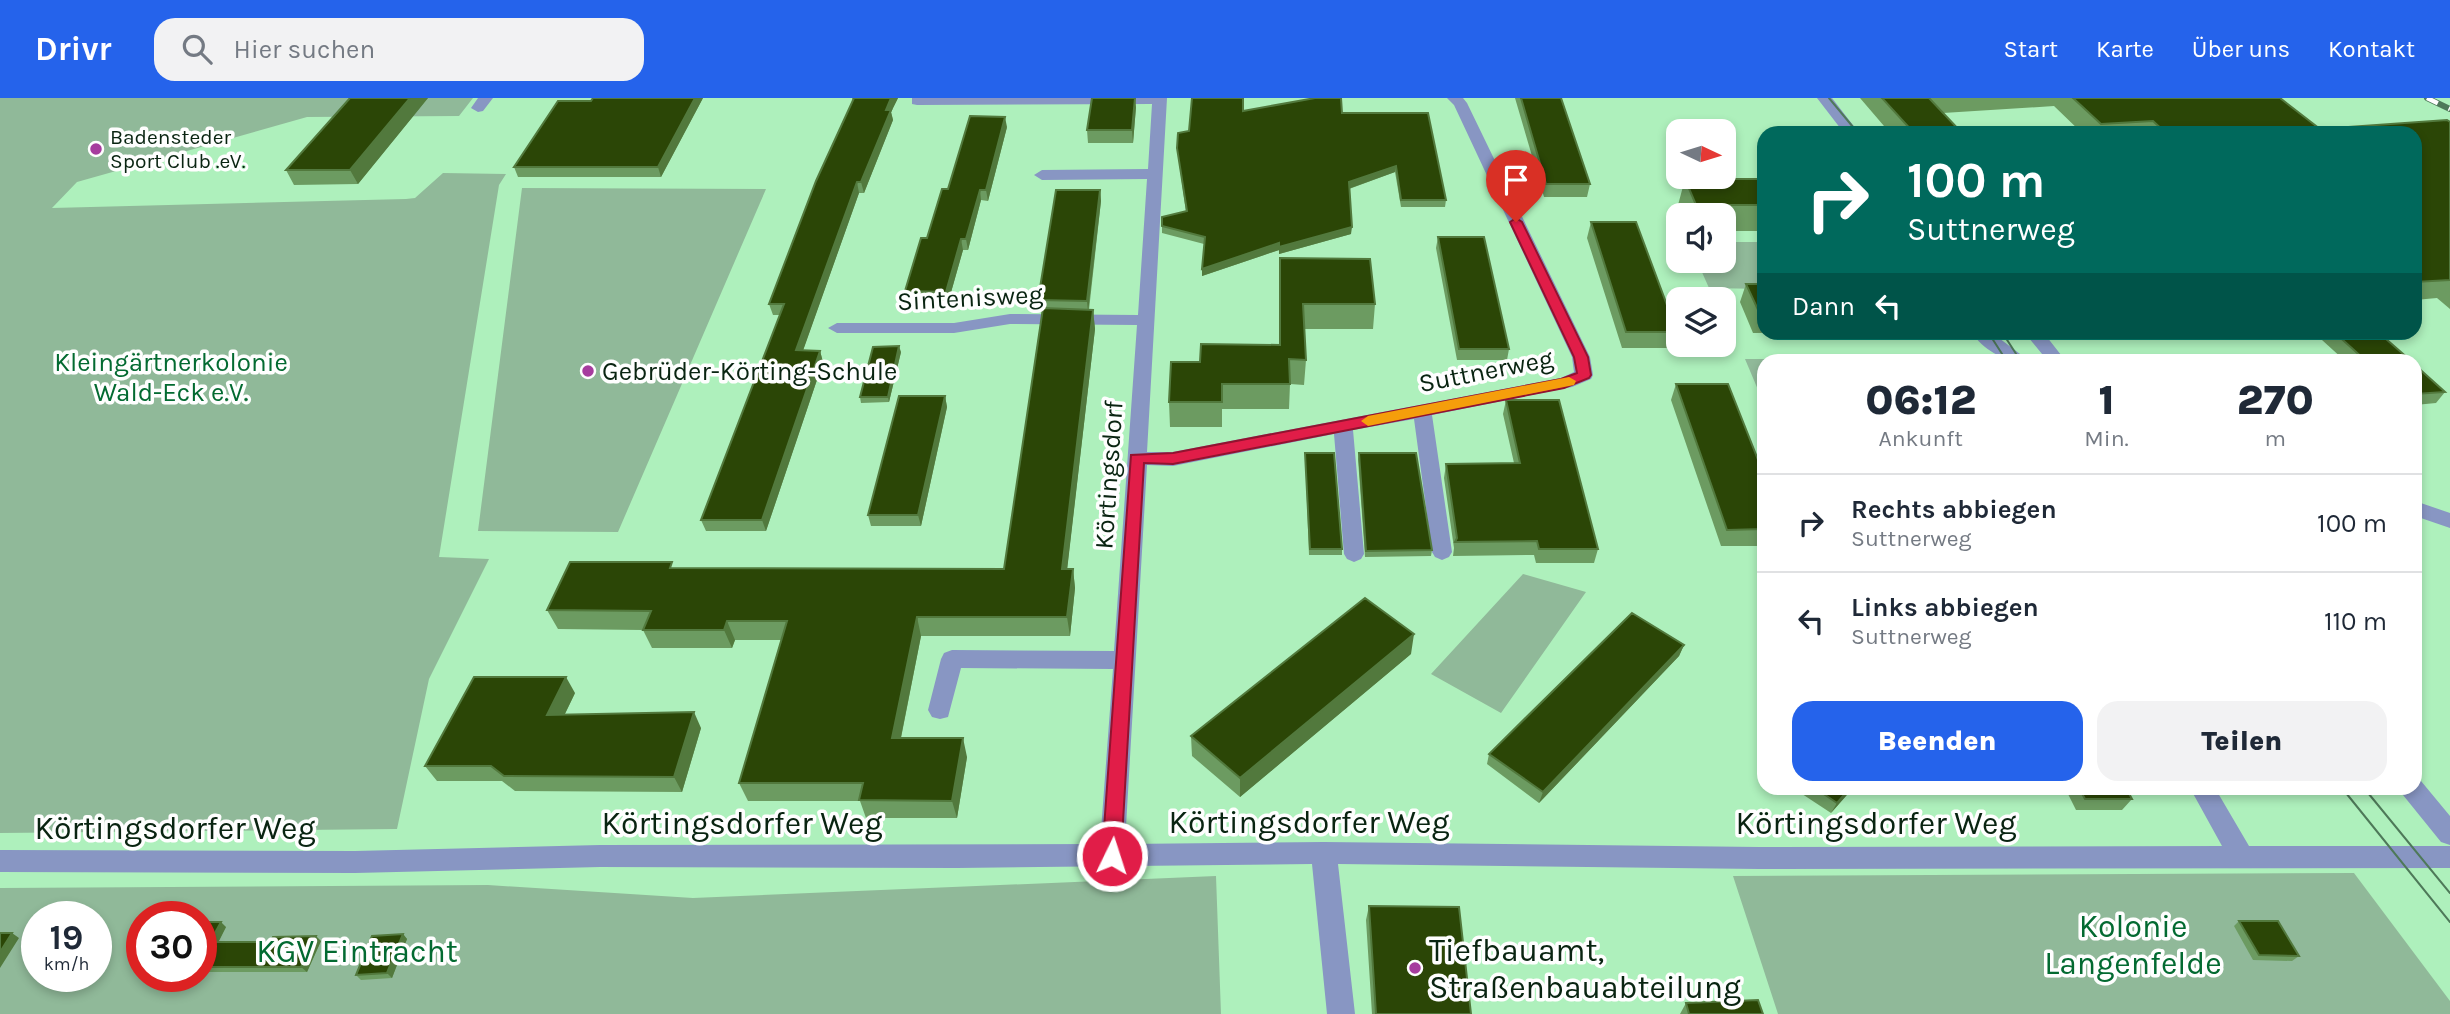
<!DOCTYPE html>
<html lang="de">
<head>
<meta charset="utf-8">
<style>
	:root { --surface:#fff; --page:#f2f2f3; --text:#1f2937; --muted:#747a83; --line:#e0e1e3; --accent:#2563eb }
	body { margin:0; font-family:Karla,sans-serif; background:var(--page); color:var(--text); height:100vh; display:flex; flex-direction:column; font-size:26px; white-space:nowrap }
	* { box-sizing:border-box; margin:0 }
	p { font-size:23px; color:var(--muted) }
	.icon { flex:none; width:38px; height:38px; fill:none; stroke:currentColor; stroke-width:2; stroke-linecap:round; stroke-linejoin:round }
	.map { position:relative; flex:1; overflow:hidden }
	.panel { position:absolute; left:1757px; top:256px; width:665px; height:441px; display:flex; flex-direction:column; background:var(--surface); border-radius:21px; box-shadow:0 4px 10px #0003 }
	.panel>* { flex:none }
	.guide { position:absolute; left:1757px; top:28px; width:665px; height:214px; border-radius:21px; box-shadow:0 4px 10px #0003; background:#00695c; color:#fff; overflow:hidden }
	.needle { width:46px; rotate:94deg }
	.tools { position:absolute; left:1666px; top:21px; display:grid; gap:14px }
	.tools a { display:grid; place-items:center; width:70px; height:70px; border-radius:14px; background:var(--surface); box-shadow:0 4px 10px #0003; font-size:35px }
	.speed { position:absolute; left:21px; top:803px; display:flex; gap:14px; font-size:35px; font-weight:700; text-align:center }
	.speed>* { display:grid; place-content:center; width:91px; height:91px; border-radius:50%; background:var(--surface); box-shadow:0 4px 10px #0003; line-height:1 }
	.speed small { font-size:18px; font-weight:400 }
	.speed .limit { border:10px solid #d22; background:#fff; color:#111 }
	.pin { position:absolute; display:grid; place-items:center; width:60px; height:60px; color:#fff; margin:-72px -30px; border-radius:50% 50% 50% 0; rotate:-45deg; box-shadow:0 0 7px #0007 }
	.pin .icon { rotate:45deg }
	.me { position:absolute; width:77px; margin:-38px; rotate:4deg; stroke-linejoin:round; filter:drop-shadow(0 0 5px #0008) }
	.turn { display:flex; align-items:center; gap:24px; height:147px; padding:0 35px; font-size:32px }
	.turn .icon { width:91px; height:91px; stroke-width:2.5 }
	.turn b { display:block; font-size:49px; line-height:60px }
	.then { display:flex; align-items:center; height:66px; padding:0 35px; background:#0003; gap:14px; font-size:26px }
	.eta { display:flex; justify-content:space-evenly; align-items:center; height:119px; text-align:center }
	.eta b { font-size:42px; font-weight:800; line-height:49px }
	.action { display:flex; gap:14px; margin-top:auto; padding:14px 35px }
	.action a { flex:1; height:80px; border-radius:21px; background:var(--accent); color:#fff; font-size:28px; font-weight:800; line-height:80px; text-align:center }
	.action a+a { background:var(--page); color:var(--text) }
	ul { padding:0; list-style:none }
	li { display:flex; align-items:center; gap:21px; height:98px; padding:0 35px; border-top:2px solid var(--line) }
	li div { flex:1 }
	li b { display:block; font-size:26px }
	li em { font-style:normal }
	header { display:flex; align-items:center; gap:42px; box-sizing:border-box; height:98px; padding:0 35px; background:var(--accent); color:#fff }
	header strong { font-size:33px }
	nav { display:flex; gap:38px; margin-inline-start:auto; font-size:24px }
	.search { width:490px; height:63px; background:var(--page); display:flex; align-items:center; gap:18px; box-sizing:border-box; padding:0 24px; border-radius:21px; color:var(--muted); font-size:26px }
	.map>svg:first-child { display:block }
	.green { fill:#90b999; fill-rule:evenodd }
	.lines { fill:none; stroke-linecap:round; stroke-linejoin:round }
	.minor { fill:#8896c3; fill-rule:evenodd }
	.tram { stroke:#4e7959; stroke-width:2 }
	.rail-casing { stroke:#4e7959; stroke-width:6 }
	.rail { stroke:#fefefe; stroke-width:4.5; stroke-dasharray:12; stroke-linecap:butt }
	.wall { fill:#6c9b61 }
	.shaded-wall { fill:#52793d }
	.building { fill:#2b4606; stroke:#52793d; stroke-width:2 }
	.route { fill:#e11d48; stroke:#92132f; stroke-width:2 }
	.slow { fill:#f59e0b }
	.poi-dot { fill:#a63c9e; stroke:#fefefe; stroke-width:2.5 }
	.labels { text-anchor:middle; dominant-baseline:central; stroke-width:7; stroke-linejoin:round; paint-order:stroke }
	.far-poi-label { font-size:21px; fill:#092411; stroke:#fefefe; text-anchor:start }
	.street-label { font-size:26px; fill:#092411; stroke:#fefefe }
	.park-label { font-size:26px; fill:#036a31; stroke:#fefefe }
	.poi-label { font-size:26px; fill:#092411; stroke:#fefefe; text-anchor:start }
	.near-street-label { font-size:32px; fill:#092411; stroke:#fefefe }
	.near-park-label { font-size:32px; fill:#036a31; stroke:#fefefe }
	.near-poi-label { font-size:32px; fill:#092411; stroke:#fefefe; text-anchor:start }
</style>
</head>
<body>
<header>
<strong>Drivr</strong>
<div class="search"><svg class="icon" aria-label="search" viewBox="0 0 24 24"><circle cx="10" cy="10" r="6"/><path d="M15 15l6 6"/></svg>Hier suchen</div>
<nav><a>Start</a><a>Karte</a><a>Über uns</a><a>Kontakt</a></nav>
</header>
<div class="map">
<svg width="2450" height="916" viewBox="0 0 2450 916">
	<rect width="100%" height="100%" fill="#aef0bc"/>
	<!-- green -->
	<path class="green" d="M0,0H473L459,18L307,19L77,84L52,110L406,101L415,100L443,75L506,76L499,87L439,459L489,461L429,581L397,731L0,735Z
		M522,90L766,91L618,434L478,433Z
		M1724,144H1764V191L1709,190L1697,163H1724Z
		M1745,261H1809L1810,262H1764V306Z
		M1523,476L1586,494L1501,615L1431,576Z
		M2354,775L2450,903V916H1778L1733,778Z
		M1216,778L1221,916H0V790L488,787L693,800ZM37,819H96V878H37ZM142,819H201V878H142Z"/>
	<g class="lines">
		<!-- minor -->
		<path class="minor" d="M478,0H493L483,13L478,14L471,10Z
			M912,0H1167L1147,354H1173L1561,280L1574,274L1572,259L1454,7L1447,0H1463L1467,5L1590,259L1593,277L1591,281L1572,289L1432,317L1452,454L1449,459L1442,462L1435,459L1432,454L1414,321L1353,332L1364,456L1361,461L1354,464L1347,461L1344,456L1334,336L1173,368L1147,367L1125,746L1324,744L1759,749L2222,748L2190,690H2215L2249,748H2450V770L1759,771L1338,766L1355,916H1327L1312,766L957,770L600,769L355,775L0,774V752L355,753L600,747L1100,746L1113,571L961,570L948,619L940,621L932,619L928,612L941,561L944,555L952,552L1114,553L1137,227L1010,226L954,235H837L828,230L837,225H954L1010,216L1138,217L1147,81L1042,82L1034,77L1042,72L1148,71L1152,6L917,7L912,6Z
			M1817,0H1832L1859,35H1844Z
			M1971,234H1991L2028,262C2004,264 1986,254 1971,234Z
			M2024,234H2043L2065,262H2047Z
			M2415,403L2450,415V430L2415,418Z
			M2415,681L2421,683L2450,718V747L2441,744L2403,697L2400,690H2415Z"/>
		<!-- tram -->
		<path class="tram" d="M1829,0L1858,35
			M1988,234L2006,262
			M2002,234L2020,262
			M2342,690L2450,824
			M2364,690L2450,795"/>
		<defs>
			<path id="rail" d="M2427,0L2450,11"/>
		</defs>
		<!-- rail casing -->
		<use href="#rail" class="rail-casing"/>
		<!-- rail -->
		<use href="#rail" class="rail"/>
	</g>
	<!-- wall -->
	<path class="wall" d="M350,0H428L358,86L294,87L286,72Z
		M703,0L661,79H518L514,69Z
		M852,0H898L891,14L893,22L864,95H859L803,252L820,253L823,264L766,433H706L701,422L780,217H773L769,206L853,3Z
		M1515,0H1561L1590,86L1587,99H1544Z
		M1860,0H2280L2320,31L2450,24V211L2437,200L2415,202V35H2082L2054,8L1943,15L1962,35H1890Z
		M1136,9L1133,45H1088L1087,32Z
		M1243,13L1342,15L1446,102L1445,109H1401L1395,74L1349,91L1351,136L1279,156V152L1202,178L1204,146L1162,135V128L1186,114L1177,50L1189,33Z
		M1007,29L988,103L981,102L968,152H963L948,205H907L905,193L948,91Z
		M1685,81H1764V133H1724V117H1682L1678,107Z
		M1100,92L1101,103L1089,212H1093L1095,231L1067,471H1073L1075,490L1070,538H921L901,640L967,659L957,720H866L860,703H748L739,685L781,542H735L732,550H652L643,532L558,531L547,512L675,470L1004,471L1042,214H1040L1038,202Z
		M1591,124L1677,234L1672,250H1622L1587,140Z
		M1438,139L1509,251L1507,262H1457L1436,150Z
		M1280,160L1375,206L1373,231H1304L1306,262L1304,287L1290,286L1289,311H1222V329H1170L1169,304L1200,264L1279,247Z
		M1746,186H1764V234H1917L1753,235L1740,204Z
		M2328,234H2378L2410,262H2344L2322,242Z
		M901,254L889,304L861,305L860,299Z
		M2415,267L2445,294L2436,305L2415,307Z
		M1676,286L1764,377V448H1721L1671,302Z
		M945,298L947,309L921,428H871L868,417Z
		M1506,302L1598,451L1594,465H1536L1534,457L1453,458L1454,450L1444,380L1446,366L1514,365L1503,316Z
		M1305,355L1342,451V457H1309Z
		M1359,355L1432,452L1431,458L1365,459L1358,361Z
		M1684,547L1679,558L1539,705L1487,666L1489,656Z
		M1411,556L1240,699L1192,658L1191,638Z
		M575,595L565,616L701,630L682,694L515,693L502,683H437L425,668Z
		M1793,690H1853L1831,715Z
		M2065,690H2126L2132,701L2122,712H2076Z
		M1369,808L1471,916H1372L1366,822Z
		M2239,823L2299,858L2292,863L2253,862L2234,828Z
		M201,824L226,829L218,844L321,843L307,874H201Z
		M403,836L407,841L392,880L361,882L356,877Z
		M1686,905L1763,916H1680Z"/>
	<!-- shaded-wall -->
	<path class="shaded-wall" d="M410,0H428L358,86L350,72Z
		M695,0H703L661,79L658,69Z
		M891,0H898L891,14L893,22L864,95L861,84L886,12Z
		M1135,0L1136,9L1133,45L1132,32Z
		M1005,19L1007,29L988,103L986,92Z
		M1396,68L1395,74L1348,91L1349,84Z
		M857,84L859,95L799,264L796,252Z
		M980,92L981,102L968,152L966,141Z
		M1100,92L1101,103L1088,214L1087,203Z
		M1352,129L1351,136L1279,156V149Z
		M961,141L963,152L948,205L946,194Z
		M1279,145V152L1202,178V171Z
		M1093,212L1095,231L1065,490L1062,471Z
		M899,248L901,254L889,304L888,299Z
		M820,253L823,264L766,433L762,422Z
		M945,298L947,309L921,428L918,417Z
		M1073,471L1075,490L1070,538L1067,519Z
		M917,519L921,538L897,659L892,640Z
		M727,523L735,542L732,550L724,532Z
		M1414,536L1411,556L1240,699V680Z
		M1684,547L1679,558L1539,705L1543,694Z
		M566,579L575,595L557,632L547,617Z
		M694,614L701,630L682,694L674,679Z
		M963,640L967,659L957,720L952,703Z
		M1850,690H1853L1831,715L1837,705Z
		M221,824L226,829L216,849L210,844Z
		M12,835L19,840L0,870V854Z
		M403,836L407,841L392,880L387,875Z
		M316,838L321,843L307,874L301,869Z"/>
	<!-- building -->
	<path class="building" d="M350,0H410L350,72H286Z
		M593,0H695L658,69H514L558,3H591Z
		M854,0H891L886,12H891L861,84H857L796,252L820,253L762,422H701L784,206H769L816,83Z
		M1092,0H1135L1132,32H1087Z
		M1192,0H1243V13L1315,0H1341L1342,15H1428L1446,102H1401L1396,68L1349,84L1352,129L1279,149V145L1202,171L1205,139L1162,128V119L1187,113L1177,50L1178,35L1189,33Z
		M1521,0H1561L1590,86H1546Z
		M1882,0H1929L1962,35H1914Z
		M2073,0H2280L2320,31L2447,22L2450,24V182L2415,184V35H2166L2153,23L2101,26Z
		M970,18L1005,19L986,92H980L966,141H961L946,194L905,193L921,140H927L942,91H948Z
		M1685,81H1764V107H1696Z
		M1056,92H1100L1087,203L1038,202Z
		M1591,124H1636L1677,234H1626Z
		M1438,139H1484L1509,251H1459Z
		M1280,160L1370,161L1375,206H1303L1306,262L1289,261L1290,286H1222V304H1169L1171,264H1200L1201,246L1280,247Z
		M1746,186H1764V216H1760Z
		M1043,210L1093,212L1062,471H1073L1067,519H917L892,640H963L952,703L859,702L863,685H739L787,523H727L724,532H643L651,513L547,512L570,464H672L670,470L1004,471Z
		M2334,234H2378L2410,262H2365Z
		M899,248L888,299H860L873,249Z
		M2415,267L2445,294L2415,296Z
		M1676,286H1728L1764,377V431L1727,432Z
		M899,298H945L918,417H868Z
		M1506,302H1559L1598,451H1539L1537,443L1455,444L1457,440L1446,366L1520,365Z
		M1305,355H1334L1342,451H1310Z
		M1359,355H1416L1432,452L1366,453Z
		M1365,500L1414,536L1240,680L1191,638Z
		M1632,515L1684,547L1543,694L1489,656Z
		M474,579H566L547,617L694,614L674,679L504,678L491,668H425Z
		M1815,690H1850L1837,705Z
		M2079,690H2126L2132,701H2085Z
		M1369,808L1459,809L1471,916H1376Z
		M2239,823H2278L2299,858L2259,857Z
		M201,824H221L210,844H270L273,839L316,838L301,869H201Z
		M0,835H12L0,854Z
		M403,836L387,875L356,877L372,838Z
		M1758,902L1763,916H1689L1686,905Z"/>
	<!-- route -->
	<path class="route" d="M1516,120L1522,124L1588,259L1591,277L1589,280L1564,290L1173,366L1144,365L1121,758L1118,764L1112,766L1105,764L1102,758L1131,357L1173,355L1561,281L1577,275L1574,259L1510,124Z"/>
	<!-- slow -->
	<path class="slow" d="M1569,279L1576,283L1574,287L1368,328L1361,323L1368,318Z"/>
	<!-- markers -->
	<g class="poi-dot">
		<circle cx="96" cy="51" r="7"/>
		<circle cx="588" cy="273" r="7"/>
		<circle cx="1415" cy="870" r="7"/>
	</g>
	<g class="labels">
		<!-- far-poi labels -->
		<g class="far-poi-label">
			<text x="110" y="39">Badensteder<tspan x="110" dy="24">Sport Club .eV.</tspan></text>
		</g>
		<!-- street labels -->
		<g class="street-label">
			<text transform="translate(970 200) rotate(-3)">Sintenisweg</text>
			<text transform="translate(1486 273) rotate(-11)">Suttnerweg</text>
			<text transform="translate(1109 377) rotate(-86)">Körtingsdorf</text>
		</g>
		<!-- park labels -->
		<g class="park-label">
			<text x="171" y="264">Kleingärtnerkolonie<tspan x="171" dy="30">Wald-Eck e.V.</tspan></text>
		</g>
		<!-- poi labels -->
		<g class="poi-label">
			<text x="602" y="273">Gebrüder-Körting-Schule</text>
		</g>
		<!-- near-street labels -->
		<g class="near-street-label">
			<text x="1309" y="724">Körtingsdorfer Weg</text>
			<text x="742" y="725">Körtingsdorfer Weg</text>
			<text x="1876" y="725">Körtingsdorfer Weg</text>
			<text x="175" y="730">Körtingsdorfer Weg</text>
		</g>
		<!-- near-park labels -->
		<g class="near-park-label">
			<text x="2133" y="828">Kolonie<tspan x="2133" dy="37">Langenfelde</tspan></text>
			<text x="357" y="853">KGV Eintracht</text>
		</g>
		<!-- near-poi labels -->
		<g class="near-poi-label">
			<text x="1429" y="852">Tiefbauamt,<tspan x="1429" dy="37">Straßenbauabteilung</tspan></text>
		</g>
	</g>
</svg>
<div class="tools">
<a><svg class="needle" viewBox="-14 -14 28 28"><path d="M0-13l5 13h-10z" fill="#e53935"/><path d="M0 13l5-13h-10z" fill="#747a83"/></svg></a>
<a><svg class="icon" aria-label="sound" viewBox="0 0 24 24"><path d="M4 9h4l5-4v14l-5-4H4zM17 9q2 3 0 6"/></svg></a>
<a><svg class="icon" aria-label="layers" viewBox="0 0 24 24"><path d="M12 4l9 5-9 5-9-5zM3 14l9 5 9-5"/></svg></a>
</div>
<div class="speed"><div>19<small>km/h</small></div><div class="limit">30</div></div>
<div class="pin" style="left:1516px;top:124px;background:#d93025"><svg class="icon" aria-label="arrive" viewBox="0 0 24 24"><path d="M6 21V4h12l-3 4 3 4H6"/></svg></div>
<svg class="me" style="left:1112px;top:758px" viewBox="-20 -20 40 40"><circle r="17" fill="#e11d48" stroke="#fff" stroke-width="3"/><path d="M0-11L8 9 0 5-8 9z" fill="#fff"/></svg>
<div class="guide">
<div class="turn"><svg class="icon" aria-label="right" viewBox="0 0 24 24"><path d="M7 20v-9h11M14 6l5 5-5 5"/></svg><div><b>100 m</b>Suttnerweg</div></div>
<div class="then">Dann<svg class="icon" aria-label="left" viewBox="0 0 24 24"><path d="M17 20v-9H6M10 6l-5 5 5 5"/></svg></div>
</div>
<section class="panel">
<div class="eta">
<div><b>06:12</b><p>Ankunft</p></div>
<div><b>1</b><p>Min.</p></div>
<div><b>270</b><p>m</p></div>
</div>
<ul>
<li><svg class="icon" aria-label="right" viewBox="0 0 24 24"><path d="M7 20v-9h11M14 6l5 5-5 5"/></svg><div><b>Rechts abbiegen</b><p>Suttnerweg</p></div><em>100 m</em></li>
<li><svg class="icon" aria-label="left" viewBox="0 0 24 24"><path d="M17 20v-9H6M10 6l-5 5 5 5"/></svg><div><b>Links abbiegen</b><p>Suttnerweg</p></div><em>110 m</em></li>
</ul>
<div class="action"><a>Beenden</a><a>Teilen</a></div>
</section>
</div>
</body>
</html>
